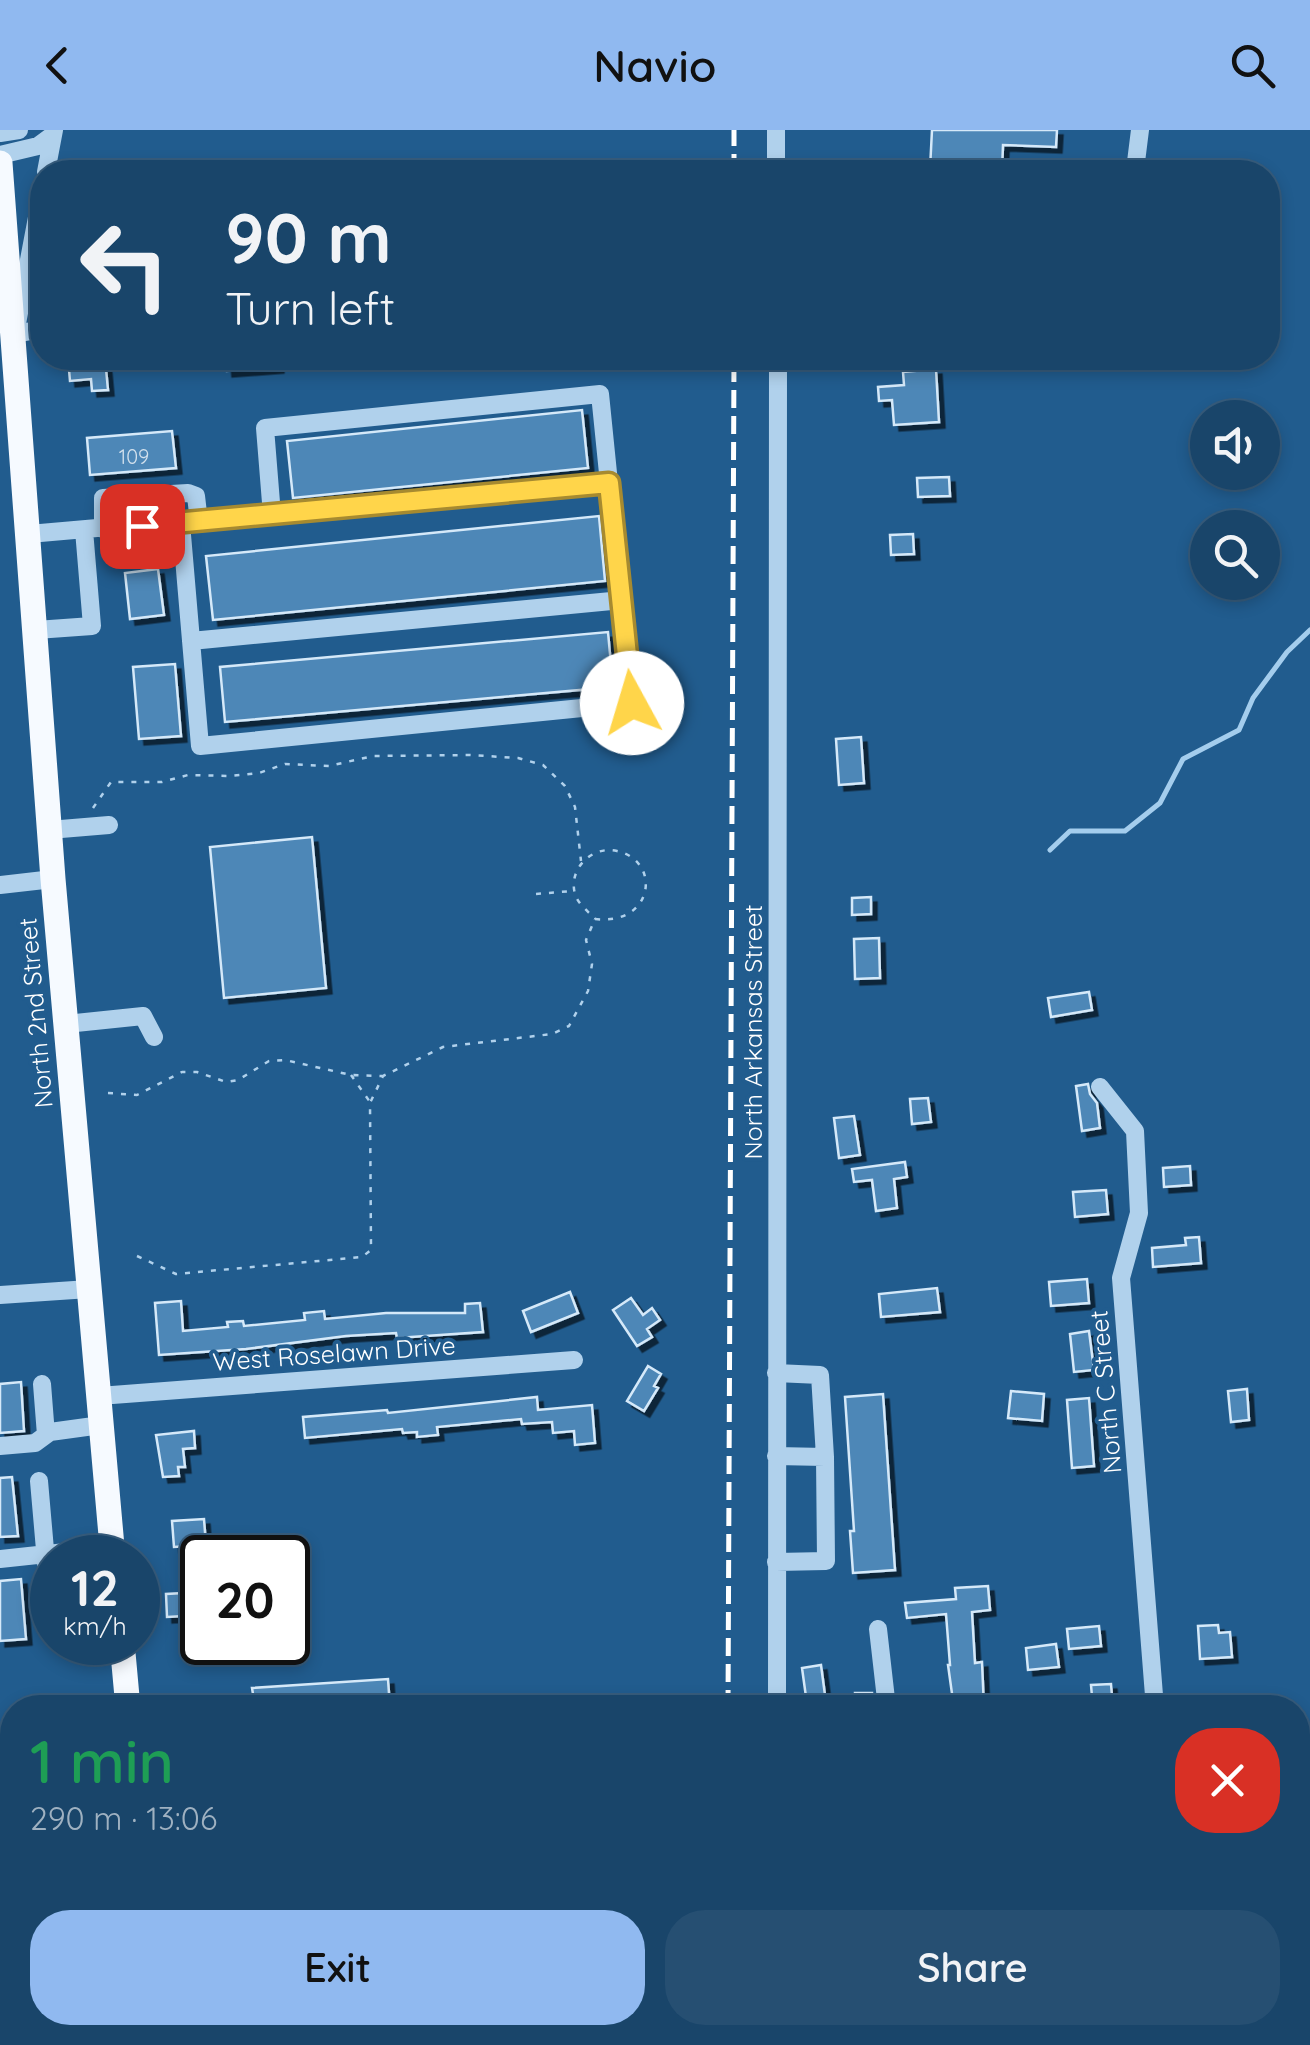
<!DOCTYPE html>
<html lang="en">
<head>
<meta charset="utf-8">
<style>
	:root { --surface:#19456a; --page:#264f72; --text:#f1f3f6; --muted:#9fb1c1; --line:#375d7e; --accent:#90b9f0 }
	body { margin:0; font-family:Quicksand,sans-serif; background:var(--page); color:var(--text); height:100vh; display:flex; flex-direction:column; font-size:38px; white-space:nowrap }
	* { box-sizing:border-box; margin:0 }
	p { font-size:32px; color:var(--muted) }
	.icon { flex:none; width:55px; height:55px; fill:none; stroke:currentColor; stroke-width:2; stroke-linecap:round; stroke-linejoin:round }
	.map { position:relative; flex:1; overflow:hidden }
	.panel { position:absolute; left:0px; top:1565px; width:1310px; height:350px; display:flex; flex-direction:column; background:var(--surface); border-radius:40px 40px 0 0; box-shadow:0 5px 15px #0003,0 0 0 2px var(--line) }
	.panel>* { flex:none }
	.guide { position:absolute; left:30px; top:30px; width:1250px; height:210px; border-radius:40px; box-shadow:0 5px 15px #0003,0 0 0 2px var(--line); background:#19456a; color:var(--text); overflow:hidden }
	.buttons { position:absolute; left:1190px; top:270px; display:grid; gap:20px }
	.buttons a { display:grid; place-items:center; width:90px; height:90px; border-radius:50%; background:var(--surface); box-shadow:0 5px 15px #0003,0 0 0 2px var(--line); font-size:50px }
	.speed { position:absolute; left:30px; top:1405px; display:flex; gap:20px; font-size:50px; font-weight:700; text-align:center }
	.speed>* { display:grid; place-content:center; width:130px; height:130px; border-radius:50%; background:var(--surface); box-shadow:0 5px 15px #0003,0 0 0 2px var(--line); line-height:1 }
	.speed small { font-size:25px; font-weight:400 }
	.speed .limit { border:5px solid #111; border-radius:15px; background:#fff; color:#111 }
	.pin { position:absolute; display:grid; place-items:center; width:85px; height:85px; color:#fff; margin:-42px; border-radius:20px; box-shadow:0 5px 15px #0006 }
	.me { position:absolute; width:110px; margin:-55px; rotate:354deg; stroke-linejoin:round; filter:drop-shadow(0 0 8px #0008) }
	.turn { display:flex; align-items:center; gap:35px; height:210px; padding:0 30px; font-size:45px }
	.turn .icon { width:130px; height:130px; stroke-width:2.5 }
	.turn b { display:block; font-size:70px; line-height:85px }
	.round { display:grid; place-items:center; flex:none; width:105px; height:105px; border-radius:40px; background:var(--page) }
	.summary { display:flex; align-items:center; justify-content:space-between; height:170px; padding:0 30px }
	h1 { font-size:60px; font-weight:600; line-height:75px; color:#1e9e55 }
	.cta { display:flex; gap:20px; margin-top:auto; padding:20px 30px }
	.cta a { flex:1; height:115px; border-radius:40px; background:var(--accent); color:#111; font-size:40px; font-weight:600; line-height:115px; text-align:center }
	.cta a+a { background:var(--page); color:var(--text) }
	header { display:flex; justify-content:space-between; align-items:center; height:130px; padding:0 30px; background:var(--accent); color:#111; font-size:45px; font-weight:600 }
	.map>svg:first-child { display:block }
	.lines { fill:none; stroke-linecap:round; stroke-linejoin:round }
	.stream { stroke:#a4cded; stroke-width:5 }
	.building { fill:#4e87b7; stroke:#d5e9f9; stroke-width:2.5; filter:url(#shadow) }
	.path { stroke:#b0d1ec; stroke-width:2.5; stroke-dasharray:5 8; stroke-linecap:butt }
	.minor { stroke:#b0d1ec; stroke-width:18 }
	.major { stroke:#f6faff; stroke-width:25 }
	.rail { stroke:#fff; stroke-width:5; stroke-dasharray:18 8; stroke-linecap:butt }
	.route-casing { stroke:#a68a30; stroke-width:25 }
	.route { stroke:#ffd54a; stroke-width:18 }
	.labels { text-anchor:middle; dominant-baseline:central; stroke-width:8; stroke-linejoin:round; paint-order:stroke }
	.number-label { font-size:20px; fill:#d3e1ed }
	.street-label { font-size:25px; fill:#fff; stroke:#215c8e }
</style>
</head>
<body>
<header><svg class="icon" aria-label="back" viewBox="0 0 24 24"><path d="M15 5l-7 7 7 7"/></svg>Navio<svg class="icon" aria-label="search" viewBox="0 0 24 24"><circle cx="10" cy="10" r="6"/><path d="M15 15l6 6"/></svg></header>
<div class="map">
<svg width="1310" height="1915" viewBox="0 0 1310 1915">
	<defs>
		<filter id="shadow"><feDropShadow dx="5.5" dy="5.5" stdDeviation="0" flood-color="#0009"/></filter>
	</defs>
	<rect width="100%" height="100%" fill="#215c8e"/>
	<g class="lines">
		<!-- stream -->
		<path class="stream" d="M1050,720L1070,701H1125L1160,673L1183,629L1239,600L1253,568L1287,522L1310,500"/>
	</g>
	<!-- building -->
	<path class="building" d="M932,0H1057L1056,17L1003,15L1002,42L930,39Z
		M68,228H105L108,260L92,261L91,249L70,251Z
		M226,228H278V237L227,241Z
		M936,239L939,292L894,295L892,270L879,271L878,257L904,255L903,242Z
		M582,280L588,338L293,368L287,311Z
		M172,301L176,338L90,345L87,308Z
		M949,347L950,366L918,367L917,348Z
		M599,386L605,451L213,490L206,426Z
		M913,404L914,424L891,425L890,405Z
		M158,439L164,485L130,489L125,443Z
		M608,502L613,557L225,592L220,537Z
		M175,534L181,606L139,609L133,537Z
		M861,607L864,653L839,655L836,609Z
		M312,707L326,858L224,868L210,717Z
		M871,767V784L852,785V768Z
		M879,808L880,848L855,849L854,809Z
		M1089,862L1092,880L1051,887L1048,868Z
		M1088,954L1090,964L1097,973L1100,998L1082,1001L1076,956Z
		M928,968L931,992L912,994L910,969Z
		M854,986L860,1025L839,1028L834,988Z
		M905,1032L907,1047L894,1049L897,1078L876,1081L872,1050L854,1052L852,1039Z
		M1190,1036L1191,1055L1164,1057L1163,1038Z
		M1106,1060L1108,1084L1075,1087L1073,1062Z
		M1199,1107L1201,1133L1153,1137L1152,1118L1186,1115L1185,1108Z
		M1087,1149L1089,1173L1051,1176L1049,1152Z
		M937,1158L940,1182L881,1187L879,1164Z
		M570,1162L578,1183L531,1202L523,1181Z
		M631,1168L643,1185L652,1178L660,1190L647,1199L652,1207L637,1216L613,1180Z
		M181,1171L183,1201L228,1197L227,1192L243,1191L244,1196L305,1190L304,1183L324,1181L325,1189L386,1183H465V1174L480,1173L483,1202L397,1208L396,1203L346,1206L246,1219L159,1225L155,1173Z
		M1089,1201L1094,1240L1074,1242L1070,1204Z
		M648,1236L661,1244L654,1256L658,1258L644,1281L627,1271Z
		M21,1252L24,1301L0,1303V1254Z
		M1247,1259L1249,1290L1231,1292L1228,1261Z
		M1011,1261L1044,1264L1042,1291L1008,1288Z
		M883,1264L895,1440L853,1443L850,1401H854L845,1267Z
		M537,1267L538,1280L592,1275L595,1313L575,1315L574,1301L553,1303L552,1292L522,1294L521,1289L437,1297L438,1305L417,1307V1302L403,1303L402,1299L305,1308L303,1287L387,1280L388,1283Z
		M1089,1268L1094,1336L1072,1338L1067,1270Z
		M194,1301L195,1318L183,1319L185,1337H178L179,1346L163,1347L156,1305Z
		M12,1347L18,1406L0,1407V1348Z
		M204,1389L206,1415L174,1417L172,1391Z
		M21,1449L26,1509L0,1511V1451Z
		M988,1456L990,1480L972,1482L975,1533L982,1532L984,1578H954L948,1535H950L946,1484L907,1488L905,1473L956,1469L955,1458Z
		M202,1462V1485L167,1487L166,1464Z
		M1218,1495L1219,1503L1230,1502L1232,1527L1200,1529L1198,1496Z
		M1099,1496L1101,1516L1069,1519L1067,1499Z
		M1056,1514L1059,1537L1028,1540L1026,1518Z
		M821,1535L825,1565L806,1567L802,1538Z
		M388,1549L390,1578H200L199,1568L253,1564L252,1558Z
		M1111,1554L1113,1578H1093L1091,1555Z
		M855,1563H872V1578H855Z
		M1239,1902H1285L1286,1915H1241Z"/>
	<g class="lines">
		<!-- path -->
		<path class="path" d="M93,678L111,652H162L188,645L229,646L259,643L285,634L329,636L373,626L470,625L518,628L543,635L565,656L575,677L581,731
			M536,764L572,761
			M351,945L370,972
			M108,963L137,965L182,942H197L226,952L238,950L269,931L285,930L351,945L382,946
			M137,1126L176,1144L362,1127L371,1120L370,973L383,946L443,917L552,904L569,896L588,861L592,834L586,810L595,789C654,796 662,731 617,721C592,715 568,739 575,764C578,774 588,781 595,789"/>
		<!-- minor -->
		<path class="minor" d="M0,3L19,0
			M0,25L38,16L53,5
			M1136,32L1140,0
			M46,42L54,0
			M776,42V0
			M42,61L15,204L42,199
			M181,393L200,616L632,573L609,353
			M103,399V368L188,363L196,366L199,392
			M29,404L609,353L600,264L265,298L272,385
			M36,500L92,496L84,400
			M191,511L622,470
			M49,700L109,695
			M0,755L53,749
			M66,894L143,886L154,907
			M1100,957L1135,1001L1139,1083L1121,1148L1155,1578
			M0,1165L89,1159
			M776,1243L820,1245L825,1327L826,1431L776,1432
			M42,1254L46,1305
			M99,1266L574,1230
			M0,1316L35,1313L50,1302L101,1295
			M776,1326L825,1327
			M39,1351L52,1500
			M0,1429L112,1417
			M878,1499L887,1578
			M777,1578L778,228
			M0,1646L12,1645
			M777,1902V1915
			M921,1902L922,1915
			M1187,1902L1188,1915"/>
		<!-- major -->
		<path class="major" d="M0,33L53,749L113,1428
			M122,1512L128,1578
			M160,1902L162,1915"/>
		<!-- rail -->
		<path class="rail" d="M734,42V0
			M728,1578L734,228
			M728,1915V1902"/>
	</g>
	<g class="lines">
		<defs>
			<path id="route" d="M142,396L609,353L632,573"/>
		</defs>
		<!-- route casing -->
		<use href="#route" class="route-casing"/>
		<!-- route -->
		<use href="#route" class="route"/>
	</g>
	<g class="labels">
		<!-- number labels -->
		<g class="number-label">
			<text x="134" y="326">109</text>
		</g>
		<!-- street labels -->
		<g class="street-label">
			<text transform="translate(35 883) rotate(-95)">North 2nd Street</text>
			<text transform="translate(752 902) rotate(-90)">North Arkansas Street</text>
			<text transform="translate(334 1223) rotate(-4)">West Roselawn Drive</text>
			<text transform="translate(1105 1262) rotate(-95)">North C Street</text>
		</g>
	</g>
</svg>
<div class="buttons">
<a><svg class="icon" aria-label="sound" viewBox="0 0 24 24"><path d="M4 9h4l5-4v14l-5-4H4zM17 9q2 3 0 6"/></svg></a>
<a><svg class="icon" aria-label="search" viewBox="0 0 24 24"><circle cx="10" cy="10" r="6"/><path d="M15 15l6 6"/></svg></a>
</div>
<div class="speed"><div>12<small>km/h</small></div><div class="limit">20</div></div>
<div class="pin" style="left:142px;top:396px;background:#d93025"><svg class="icon" aria-label="arrive" viewBox="0 0 24 24"><path d="M6 21V4h12l-3 4 3 4H6"/></svg></div>
<svg class="me" style="left:632px;top:573px" viewBox="-20 -20 40 40"><circle r="19" fill="#fff"/><path d="M0-13L10 11 0 6-10 11z" fill="#ffd54a"/></svg>
<div class="guide">
<div class="turn"><svg class="icon" aria-label="left" viewBox="0 0 24 24"><path d="M17 20v-9H6M10 6l-5 5 5 5"/></svg><div><b>90 m</b>Turn left</div></div>
</div>
<section class="panel">
<div class="summary"><div><h1>1 min</h1><p>290 m · 13:06</p></div><a class="round" style="background:#d93025;color:#fff"><svg class="icon" aria-label="close" viewBox="0 0 24 24"><path d="M6 6l12 12M18 6L6 18"/></svg></a></div>
<div class="cta"><a>Exit</a><a>Share</a></div>
</section>
</div>
</body>
</html>
